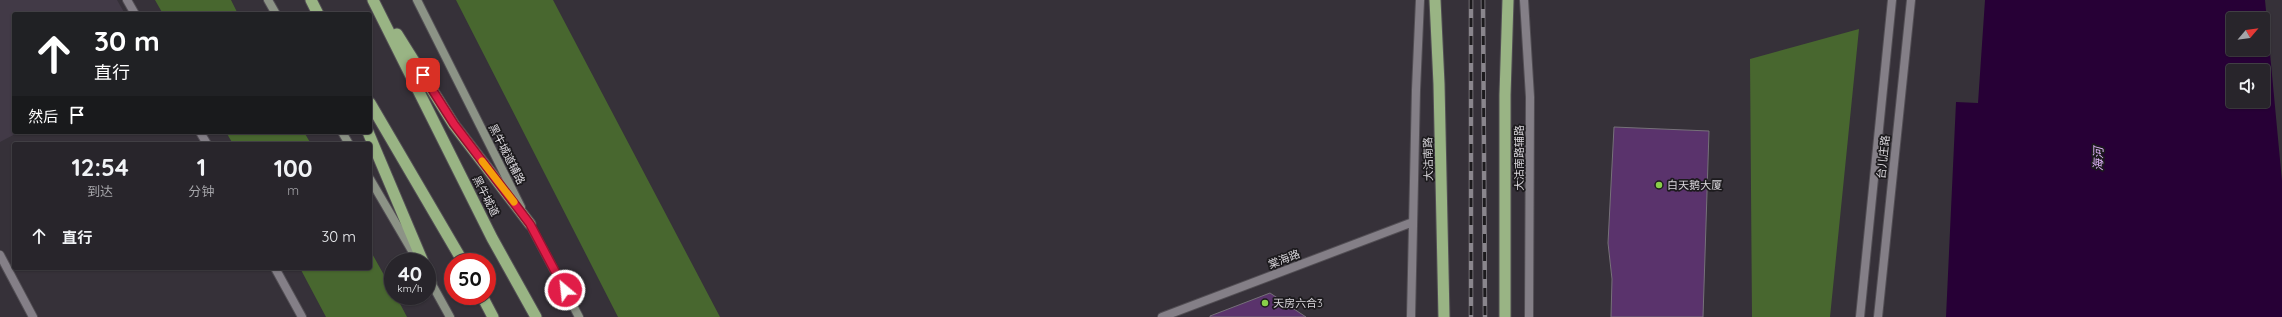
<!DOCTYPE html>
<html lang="zh">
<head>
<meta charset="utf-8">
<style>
	:root { --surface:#28252b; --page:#302d33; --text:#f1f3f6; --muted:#a5a5a9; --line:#444247 }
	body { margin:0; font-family:Quicksand,"Noto Sans SC",sans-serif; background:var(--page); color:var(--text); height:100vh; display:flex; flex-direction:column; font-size:15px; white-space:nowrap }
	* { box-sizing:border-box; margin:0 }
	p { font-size:13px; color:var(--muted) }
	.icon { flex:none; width:22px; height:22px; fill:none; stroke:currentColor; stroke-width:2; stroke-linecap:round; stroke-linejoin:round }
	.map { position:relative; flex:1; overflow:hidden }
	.details { position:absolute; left:12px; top:142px; width:360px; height:128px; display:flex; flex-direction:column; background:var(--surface); border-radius:4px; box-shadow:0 1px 3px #0004,0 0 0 1px var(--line) }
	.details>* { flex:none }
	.guide { position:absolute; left:12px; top:12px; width:360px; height:122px; border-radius:4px; box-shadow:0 1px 3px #0004,0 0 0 1px var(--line); background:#202124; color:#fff; overflow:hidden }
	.needle { width:26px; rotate:61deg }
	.buttons { position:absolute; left:2226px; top:12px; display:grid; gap:8px }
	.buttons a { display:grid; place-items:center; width:44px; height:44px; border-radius:4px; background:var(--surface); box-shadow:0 1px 3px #0004,0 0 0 1px var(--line); font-size:20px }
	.speed { position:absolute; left:384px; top:253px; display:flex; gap:8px; font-size:20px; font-weight:700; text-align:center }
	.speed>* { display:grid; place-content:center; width:52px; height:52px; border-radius:50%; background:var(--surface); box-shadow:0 1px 3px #0004,0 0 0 1px var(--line); line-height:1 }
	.speed small { font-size:10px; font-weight:400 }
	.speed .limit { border:6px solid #d22; background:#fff; color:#111 }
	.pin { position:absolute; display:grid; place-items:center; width:34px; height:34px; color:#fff; margin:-17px; border-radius:8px; box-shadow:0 2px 6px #0006 }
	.me { position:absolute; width:44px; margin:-22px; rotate:332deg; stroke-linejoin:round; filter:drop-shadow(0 0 3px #0008) }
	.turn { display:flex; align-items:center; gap:14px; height:84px; padding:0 16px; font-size:18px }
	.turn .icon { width:52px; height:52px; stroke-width:2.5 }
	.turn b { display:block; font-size:28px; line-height:34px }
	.then { display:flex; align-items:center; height:38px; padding:0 16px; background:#0003; gap:8px; font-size:15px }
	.eta { display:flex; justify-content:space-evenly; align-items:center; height:68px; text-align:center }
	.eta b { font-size:24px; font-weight:700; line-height:28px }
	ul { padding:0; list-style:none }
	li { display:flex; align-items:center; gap:12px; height:52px; padding:0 16px }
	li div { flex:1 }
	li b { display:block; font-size:15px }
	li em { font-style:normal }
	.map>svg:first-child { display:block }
	.built { fill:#423a47 }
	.green { fill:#48672f }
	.water { fill:#270036; fill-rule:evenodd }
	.building { fill:#5a336c; stroke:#767179 }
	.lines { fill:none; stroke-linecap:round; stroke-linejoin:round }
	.minor-casing { stroke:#524e54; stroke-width:10 }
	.tertiary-casing { stroke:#524e54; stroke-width:10 }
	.secondary-casing { stroke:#524e54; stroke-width:10 }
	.trunk-casing { stroke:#524e54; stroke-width:13 }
	.minor { stroke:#847f87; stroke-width:8 }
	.tertiary { stroke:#847f87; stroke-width:8 }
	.secondary { stroke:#8c9386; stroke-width:8 }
	.trunk { stroke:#99b484; stroke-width:11 }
	.rail-casing { stroke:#8a868d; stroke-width:4.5 }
	.rail { stroke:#1c1a1d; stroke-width:3; stroke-dasharray:9; stroke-linecap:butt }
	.route-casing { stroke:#92132f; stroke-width:10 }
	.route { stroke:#e11d48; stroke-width:7 }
	.slow { stroke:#f59e0b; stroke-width:7 }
	.poi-dot { fill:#89cf49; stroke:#1c1a1d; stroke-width:1.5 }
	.labels { text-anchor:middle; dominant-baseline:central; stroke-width:3.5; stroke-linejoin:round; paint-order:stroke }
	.street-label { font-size:11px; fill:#d9d6db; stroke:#1c1a1d }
	.poi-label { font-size:11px; fill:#d9d6db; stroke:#1c1a1d; text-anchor:start }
	.water-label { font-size:12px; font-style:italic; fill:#e0b3f8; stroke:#1c1a1d }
</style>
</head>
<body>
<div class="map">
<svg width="2282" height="317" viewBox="0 0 2282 317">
	<rect width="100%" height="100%" fill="#363139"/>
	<!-- built -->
	<path class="built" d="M0,0H117L125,14H14V132H19L0,142Z"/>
	<!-- green -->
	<path class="green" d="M155,0H231L238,14H163Z
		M456,0H553L720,317H618Z
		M1859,29L1830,317H1752L1750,59Z
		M226,132H304L311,144H233Z
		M370,250L393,291V296H396L407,317H326L300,268H370Z"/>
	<!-- water -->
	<path class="water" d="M1985,0H2265L2282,181V317H1946L1956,102L1978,103ZM2233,19H2263V49H2233ZM2233,71H2263V101H2233Z"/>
	<!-- building -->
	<path class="building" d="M1614,127L1709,131L1703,317H1611L1612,279L1608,243Z
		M1270,293L1306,317H1210V316Z"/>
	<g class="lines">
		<defs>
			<path id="minor" d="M127,0L135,14
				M200,132L207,144
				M275,268L302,317"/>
			<path id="tertiary" d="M1524,0L1530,97L1529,317
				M0,255L33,317
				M1162,317L1413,222
				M1411,317L1416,90L1420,0
				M1860,317L1892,0
				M1878,317L1911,0"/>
			<path id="secondary" d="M268,0L276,14
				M417,0L521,207
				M342,132L349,144
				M370,179L418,261
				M528,221L579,317
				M429,279L450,317"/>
			<path id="trunk" d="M311,0L318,14
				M373,0L492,238L536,317
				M1435,0L1439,84L1444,317
				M397,34L454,125L530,224
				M370,103L463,262
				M368,132L423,262
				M427,273L431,283
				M482,296L493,317
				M1505,317V95L1508,0"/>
		</defs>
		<!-- minor casing -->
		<use href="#minor" class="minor-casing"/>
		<!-- tertiary casing -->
		<use href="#tertiary" class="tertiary-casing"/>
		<!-- secondary casing -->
		<use href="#secondary" class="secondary-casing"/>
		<!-- trunk casing -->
		<use href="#trunk" class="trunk-casing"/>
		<!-- minor -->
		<use href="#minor" class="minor"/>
		<!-- tertiary -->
		<use href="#tertiary" class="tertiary"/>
		<!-- secondary -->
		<use href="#secondary" class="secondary"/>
		<!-- trunk -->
		<use href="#trunk" class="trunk"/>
		<defs>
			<path id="rail" d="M1471,0V317
				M1483,0L1485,317"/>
		</defs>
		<!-- rail casing -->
		<use href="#rail" class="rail-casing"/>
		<!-- rail -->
		<use href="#rail" class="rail"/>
	</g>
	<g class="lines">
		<defs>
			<path id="route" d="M423,75L454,124L530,224L565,290"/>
		</defs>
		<!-- route casing -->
		<use href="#route" class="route-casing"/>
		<!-- route -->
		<use href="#route" class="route"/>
		<!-- slow -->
		<path class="slow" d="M482,161L514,202"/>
	</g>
	<!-- markers -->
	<g class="poi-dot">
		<circle cx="1659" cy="185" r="4"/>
		<circle cx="1265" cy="303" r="4"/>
	</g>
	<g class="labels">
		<!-- street labels -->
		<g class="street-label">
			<text transform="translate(507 154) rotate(63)">黑牛城道辅路</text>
			<text transform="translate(1883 157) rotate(-84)">台儿庄路</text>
			<text transform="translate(1519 158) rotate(-90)">大沽南路辅路</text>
			<text transform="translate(1428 159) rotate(-91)">大沽南路</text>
			<text transform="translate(486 196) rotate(63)">黑牛城道</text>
			<text transform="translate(1284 259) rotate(-21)">棠海路</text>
		</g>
		<!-- poi labels -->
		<g class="poi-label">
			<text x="1667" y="185">白天鹅大厦</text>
			<text x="1273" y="303">天房六合3</text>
		</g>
		<!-- water labels -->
		<g class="water-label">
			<text transform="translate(2098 159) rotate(-89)">海河</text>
		</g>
	</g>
</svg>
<div class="buttons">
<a><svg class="needle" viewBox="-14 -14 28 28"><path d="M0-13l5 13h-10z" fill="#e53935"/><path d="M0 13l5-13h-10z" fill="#a5a5a9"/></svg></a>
<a><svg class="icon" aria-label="sound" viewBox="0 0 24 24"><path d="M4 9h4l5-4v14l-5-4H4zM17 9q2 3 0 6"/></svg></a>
</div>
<div class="speed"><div>40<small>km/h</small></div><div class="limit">50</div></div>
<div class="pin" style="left:423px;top:75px;background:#d93025"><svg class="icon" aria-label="arrive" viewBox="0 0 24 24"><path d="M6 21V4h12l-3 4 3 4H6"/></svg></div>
<svg class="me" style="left:565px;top:290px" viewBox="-20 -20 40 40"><circle r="17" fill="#e11d48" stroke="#fff" stroke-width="3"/><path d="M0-11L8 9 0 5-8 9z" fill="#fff"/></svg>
<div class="guide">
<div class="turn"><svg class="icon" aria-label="ahead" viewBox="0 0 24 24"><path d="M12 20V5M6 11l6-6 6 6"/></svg><div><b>30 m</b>直行</div></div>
<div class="then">然后<svg class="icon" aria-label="arrive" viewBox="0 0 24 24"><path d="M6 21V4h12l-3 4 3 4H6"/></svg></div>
</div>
<section class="details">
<div class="eta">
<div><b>12:54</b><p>到达</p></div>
<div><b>1</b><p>分钟</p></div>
<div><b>100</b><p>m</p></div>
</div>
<ul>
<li><svg class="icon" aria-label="ahead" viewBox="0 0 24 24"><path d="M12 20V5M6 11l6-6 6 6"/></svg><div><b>直行</b></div><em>30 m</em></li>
</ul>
</section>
</div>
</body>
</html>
